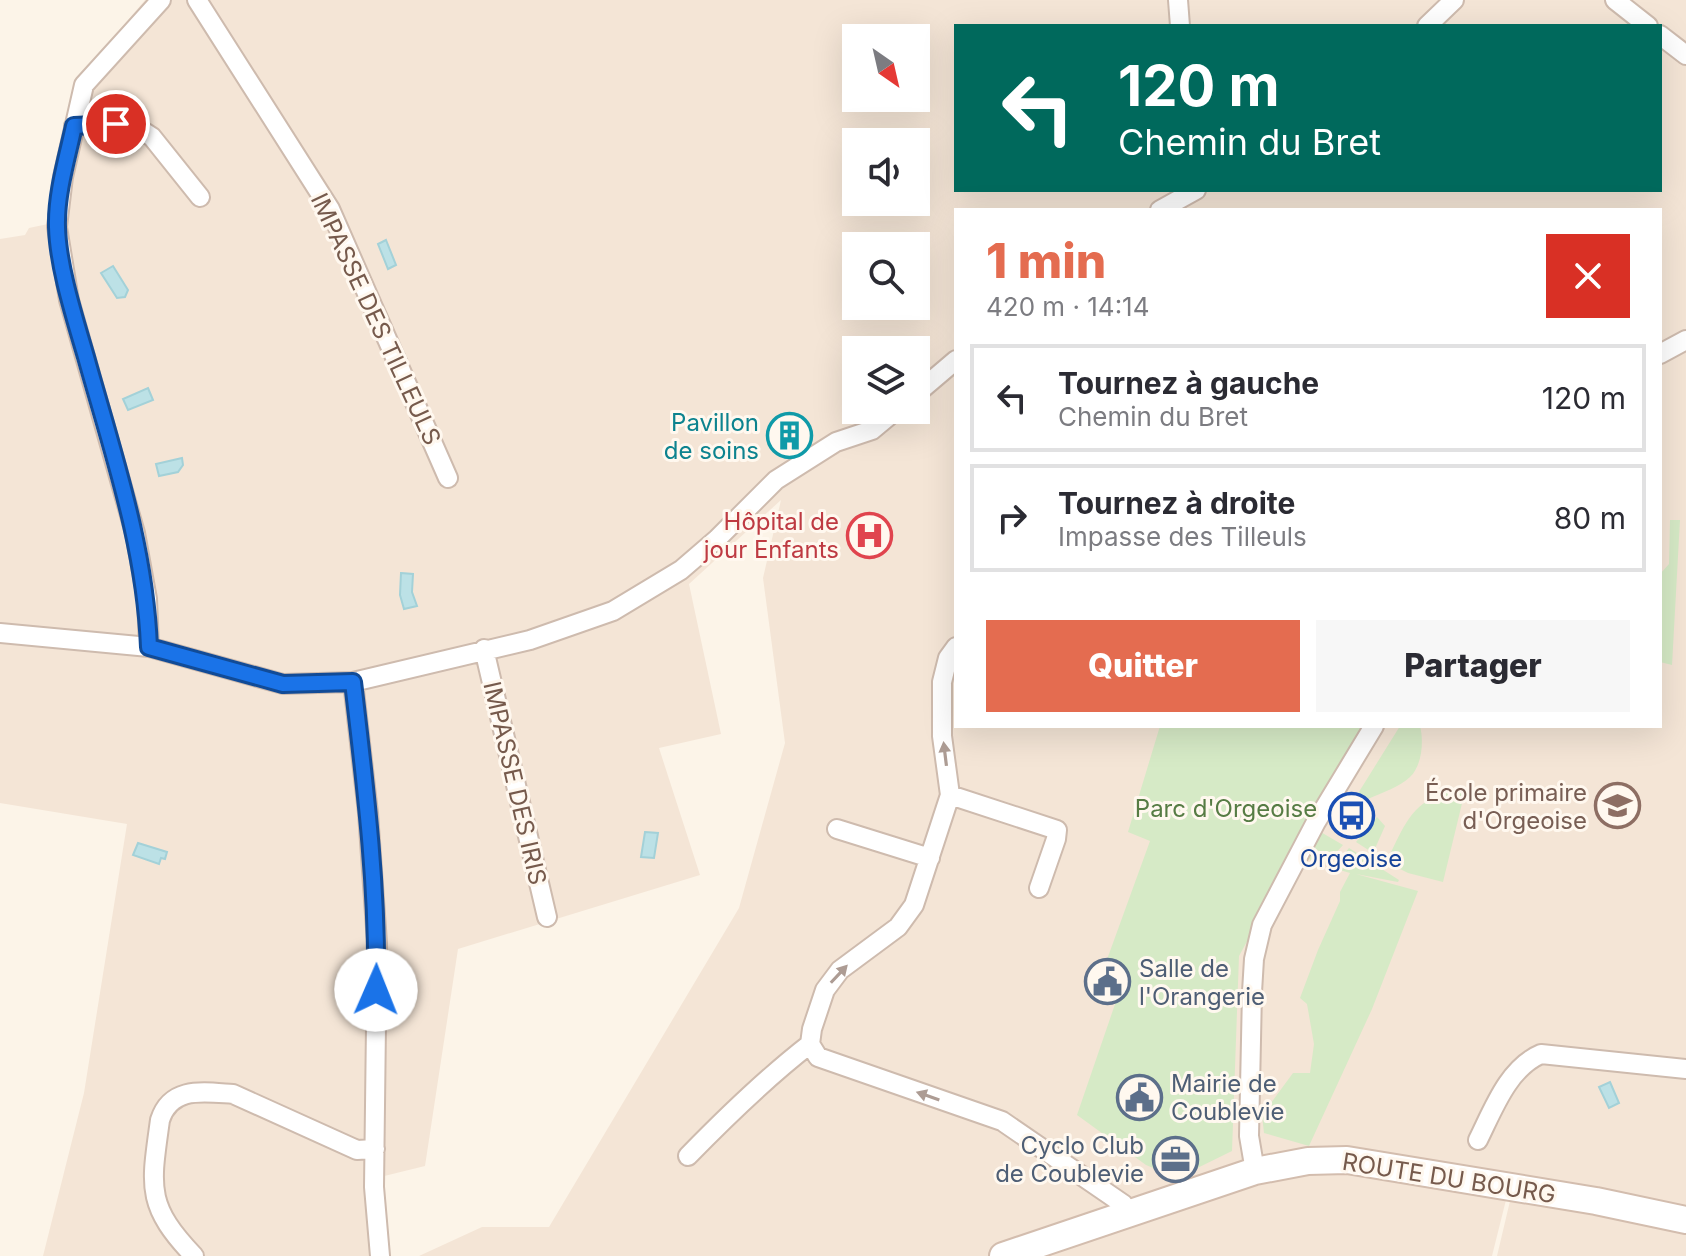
<!DOCTYPE html>
<html lang="fr">
<head>
<meta charset="utf-8">
<style>
	:root { --surface:#fff; --page:#f7f7f7; --text:#2b2b33; --muted:#7c7c81; --line:#e1e1e2; --accent:#e46c50 }
	body { margin:0; font-family:Inter,sans-serif; background:var(--page); color:var(--text); height:100vh; display:flex; flex-direction:column; font-size:30px; white-space:nowrap }
	* { box-sizing:border-box; margin:0 }
	p { font-size:26px; color:var(--muted) }
	.icon { flex:none; width:44px; height:44px; fill:none; stroke:currentColor; stroke-width:2; stroke-linecap:round; stroke-linejoin:round }
	.map { position:relative; flex:1; overflow:hidden }
	.side { position:absolute; left:954px; top:208px; width:708px; height:520px; display:flex; flex-direction:column; background:var(--surface); border-radius:0px; box-shadow:0 8px 32px #0002 }
	.side>* { flex:none }
	.hud { position:absolute; left:954px; top:24px; width:708px; height:168px; border-radius:0px; box-shadow:0 8px 32px #0002; background:#00695c; color:#fff; overflow:hidden }
	.needle { width:52px; rotate:146deg }
	.controls { position:absolute; left:842px; top:24px; display:grid; gap:16px }
	.controls a { display:grid; place-items:center; width:88px; height:88px; border-radius:0px; background:var(--surface); box-shadow:0 8px 32px #0002; font-size:40px }
	.pin { position:absolute; display:grid; place-items:center; width:68px; height:68px; color:#fff; margin:-34px; border:4px solid #fff; border-radius:50%; box-shadow:0 2px 8px #0007 }
	.me { position:absolute; width:88px; margin:-44px; rotate:1deg; stroke-linejoin:round; filter:drop-shadow(0 0 6px #0008) }
	.turn { display:flex; align-items:center; gap:28px; height:168px; padding:0 32px; font-size:36px }
	.turn .icon { width:104px; height:104px; stroke-width:2.5 }
	.turn b { display:block; font-size:56px; line-height:68px }
	.round { display:grid; place-items:center; flex:none; width:84px; height:84px; border-radius:0px; background:var(--page) }
	.headline { display:flex; align-items:center; justify-content:space-between; height:136px; padding:0 32px }
	h1 { font-size:48px; font-weight:800; line-height:60px; color:var(--accent) }
	.action { display:flex; gap:16px; margin-top:auto; padding:16px 32px }
	.action a { flex:1; height:92px; border-radius:0px; background:var(--accent); color:#fff; font-size:32px; font-weight:800; line-height:92px; text-align:center }
	.action a+a { background:var(--page); color:var(--text) }
	ul { padding:0; list-style:none }
	li { display:flex; align-items:center; gap:24px; height:108px; margin:0 16px 12px; padding:0 16px; border:4px solid var(--line); border-radius:0px }
	li div { flex:1 }
	li b { display:block; font-size:30px }
	li em { font-style:normal }
	.map>svg:first-child { display:block }
	.residential { fill:#f4e5d6; fill-rule:evenodd }
	.green { fill:#d6eac6 }
	.water { fill:#bce1e6; stroke:#a3d1d8; stroke-width:2 }
	.lines { fill:none; stroke-linecap:round; stroke-linejoin:round }
	.street-casing { stroke:#cebbae; stroke-width:22 }
	.secondary-casing { stroke:#d3bdae; stroke-width:30 }
	.street { stroke:#fff; stroke-width:18 }
	.secondary { stroke:#fff; stroke-width:26 }
	.oneway { fill:#ad9c94 }
	.route-casing { stroke:#114b97; stroke-width:20 }
	.route { stroke:#1a73e8; stroke-width:14 }
	.labels { text-anchor:middle; dominant-baseline:central; stroke-width:6; stroke-linejoin:round; paint-order:stroke }
	.street-label { font-size:24px; fill:#765a4c; stroke:#fff8ef }
	.culture-label { font-size:24px; fill:#0d838f; stroke:#fff8ef; text-anchor:end }
	.health-label { font-size:24px; fill:#be3a42; stroke:#fff8ef; text-anchor:end }
	.education-label { font-size:24px; fill:#785e54; stroke:#fff8ef; text-anchor:end }
	.park-label { font-size:24px; fill:#567c44; stroke:#fff8ef }
	.transit-label { font-size:24px; fill:#164399; stroke:#fff8ef }
	.service-label { font-size:24px; fill:#4e5e75; stroke:#fff8ef; text-anchor:start }
</style>
</head>
<body>
<div class="map">
<svg width="1686" height="1256" viewBox="0 0 1686 1256">
	<rect width="100%" height="100%" fill="#fcf4e8"/>
	<!-- residential -->
	<path class="residential" d="M145,0H1686V1256H1497L1510,1201L1506,1200L1492,1256H419L482,1227H549L739,908L785,743L763,578L781,500L689,584L721,734L659,748L700,875L458,949L425,1166L368,1180L373,1256H43L84,1093L127,824L0,803V239L25,235L29,228L48,224L74,84ZM956,26H1660V190H956ZM856,38H916V98H856ZM856,142H916V202H856ZM956,210H1660V726H956ZM856,246H916V306H856ZM856,350H916V410H856Z"/>
	<!-- green -->
	<path class="green" d="M1670,520H1680L1672,665L1660,662V574L1669,564Z
		M1160,726H1365L1239,956L1232,1151L1177,1178L1146,1165L1077,1115L1124,978L1105,965L1150,841L1128,832Z
		M1400,726H1420C1424,741 1422,766 1410,777C1400,787 1381,793 1368,799L1357,795Z
		M1448,790L1465,791L1443,882L1408,873L1386,862C1405,826 1408,806 1448,790Z
		M1377,817L1385,826L1373,853L1356,842Z
		M1319,831L1343,845L1326,864L1304,858Z
		M1349,848L1399,880L1398,882L1356,874L1418,891L1372,1009L1309,1146L1264,1133L1262,1115L1293,1073H1310L1314,1044L1307,1004L1300,998L1318,950L1340,901V892L1350,873L1333,868Z"/>
	<!-- water -->
	<path class="water" d="M386,240L396,265L388,269L378,244Z
		M113,266L128,290L125,297L117,298L101,273Z
		M148,388L153,400L128,410L123,399Z
		M182,458L183,465L178,472L159,476L156,464Z
		M401,573L413,574L412,592L417,606L404,609L400,595Z
		M645,832L658,833L654,858L641,857Z
		M138,843L167,852L165,859L161,858L159,864L133,855Z
		M1610,1082L1619,1103L1609,1108L1599,1087Z"/>
	<g class="lines">
		<defs>
			<path id="street" d="M197,0L330,209L448,478
				M1178,0L1180,26
				M1615,0L1648,26
				M1427,26L1454,0
				M1660,35L1686,55
				M74,126C103,128 126,118 152,137L200,197
				M1160,210L1196,190
				M1660,354L1686,340
				M916,394L956,360
				M0,633L149,647L283,684L353,682L530,640L613,611L681,570L717,539L776,480L836,442L872,430L896,410
				M149,647L147,599L135,533L69,300L57,227L63,177L84,85L161,0
				M956,647L948,658L942,682V736L950,795L914,905L898,927L840,970L825,990L812,1029L810,1044L818,1057L1002,1121L1123,1204L1130,1213
				M484,649L547,917
				M353,682L368,813L377,943L374,1187L380,1256
				M950,795L1057,830L1056,839L1039,888
				M837,829L930,858
				M1478,1140C1493,1110 1508,1068 1541,1054L1686,1069
				M688,1156C727,1116 766,1078 810,1044
				M1255,1171L1249,1136L1252,992L1254,959L1262,925L1316,822L1374,726
				M194,1256C145,1205 151,1186 160,1120C171,1086 203,1092 233,1094L357,1150L375,1149"/>
			<path id="secondary" d="M1003,1256L1255,1171L1308,1161L1347,1160L1596,1201L1686,1220"/>
		</defs>
		<!-- street casing -->
		<use href="#street" class="street-casing"/>
		<!-- secondary casing -->
		<use href="#secondary" class="secondary-casing"/>
		<!-- street -->
		<use href="#street" class="street"/>
		<!-- secondary -->
		<use href="#secondary" class="secondary"/>
	</g>
	<!-- one-way arrows -->
	<defs><path id="oneway-solid" d="M-6-.8H1V-3.2L6.5 0L1 3.2V.8H-6Z" transform="scale(2)"/></defs>
	<g class="oneway">
		<use href="#oneway-solid" transform="translate(945 754) rotate(-97)"/>
		<use href="#oneway-solid" transform="translate(839 974) rotate(-47)"/>
		<use href="#oneway-solid" transform="translate(928 1096) rotate(-161)"/>
	</g>
	<g class="lines">
		<defs>
			<path id="route" d="M116,124L74,126C67,158 56,194 57,227C58,267 75,319 86,357C113,454 145,546 149,647L283,684L353,682C365,784 378,887 376,990"/>
		</defs>
		<!-- route casing -->
		<use href="#route" class="route-casing"/>
		<!-- route -->
		<use href="#route" class="route"/>
	</g>
	<!-- icons -->
	<defs>
		<symbol id="building-ring" viewBox="-11 -11 22 22"><circle r="9.5" fill="#fff8ef" stroke="#0f9aa8" stroke-width="1.5"/><path d="M-4-6H4V6H1V3H-1V6H-4ZM-2.5-4.3h1.7v1.8h-1.7ZM.8-4.3h1.7v1.8H.8ZM-2.5-1h1.7V.8h-1.7ZM.8-1h1.7V.8H.8Z" fill="#0f9aa8"/></symbol>
		<symbol id="hospital-ring" viewBox="-11 -11 22 22"><circle r="9.5" fill="#fff8ef" stroke="#e0444e" stroke-width="1.5"/><path d="M-5-5h3v3.5h4V-5h3V5h-3V1.5h-4V5h-3Z" fill="#e0444e"/></symbol>
		<symbol id="school-ring" viewBox="-11 -11 22 22"><circle r="9.5" fill="#fff8ef" stroke="#8d6e63" stroke-width="1.5"/><path d="M0-5L7-2L0 1L-7-2ZM-4 1L0 2.5L4 1V4Q0 6-4 4Z" fill="#8d6e63"/></symbol>
		<symbol id="bus-ring" viewBox="-11 -11 22 22"><circle r="9.5" fill="#fff8ef" stroke="#1a4fb4" stroke-width="1.5"/><path d="M-5-6H5V4H4V6H2V4H-2V6H-4V4H-5ZM-3.5-4V0h7V-4ZM-3.5 1.2v1.5H-2V1.2ZM2 1.2v1.5H3.5V1.2Z" fill="#1a4fb4"/></symbol>
		<symbol id="civic-ring" viewBox="-11 -11 22 22"><circle r="9.5" fill="#fff8ef" stroke="#5c6f8a" stroke-width="1.5"/><path d="M-.6-6.5H3V-4.5H.6V-3L4-1V1h2V6H-6V1h2V-1L-.6-3ZM-1.2 2.5V6h2.4V2.5Z" fill="#5c6f8a"/></symbol>
		<symbol id="office-ring" viewBox="-11 -11 22 22"><circle r="9.5" fill="#fff8ef" stroke="#5c6f8a" stroke-width="1.5"/><path d="M-6-3h4V-5.5h4V-3h4V5H-6ZM-1-4.5V-3h2v-1.5ZM-6 0V1H6V0Z" fill="#5c6f8a"/></symbol>
	</defs>
	<g fill-rule="evenodd">
		<use href="#building-ring" x="764" y="410" width="51" height="51"/>
		<use href="#hospital-ring" x="844" y="510" width="51" height="51"/>
		<use href="#school-ring" x="1592" y="780" width="51" height="51"/>
		<use href="#bus-ring" x="1326" y="790" width="51" height="51"/>
		<use href="#civic-ring" x="1082" y="956" width="51" height="51"/>
		<use href="#civic-ring" x="1114" y="1072" width="51" height="51"/>
		<use href="#office-ring" x="1150" y="1134" width="51" height="51"/>
	</g>
	<g class="labels">
		<!-- street labels -->
		<g class="street-label">
			<text transform="translate(376 319) rotate(65)">IMPASSE DES TILLEULS</text>
			<text transform="translate(515 783) rotate(77)">IMPASSE DES IRIS</text>
			<text transform="translate(1449 1178) rotate(9)">ROUTE DU BOURG</text>
		</g>
		<!-- culture labels -->
		<g class="culture-label">
			<text x="759" y="422">Pavillon<tspan x="759" dy="28">de soins</tspan></text>
		</g>
		<!-- health labels -->
		<g class="health-label">
			<text x="839" y="521">Hôpital de<tspan x="839" dy="28">jour Enfants</tspan></text>
		</g>
		<!-- education labels -->
		<g class="education-label">
			<text x="1587" y="792">École primaire<tspan x="1587" dy="28">d'Orgeoise</tspan></text>
		</g>
		<!-- park labels -->
		<g class="park-label">
			<text x="1226" y="808">Parc d'Orgeoise</text>
		</g>
		<!-- transit labels -->
		<g class="transit-label">
			<text x="1351" y="858">Orgeoise</text>
		</g>
		<!-- service labels -->
		<g class="service-label">
			<text x="1139" y="968">Salle de<tspan x="1139" dy="28">l'Orangerie</tspan></text>
			<text x="1171" y="1083">Mairie de<tspan x="1171" dy="28">Coublevie</tspan></text>
			<text x="1144" y="1145" text-anchor="end">Cyclo Club<tspan x="1144" dy="28">de Coublevie</tspan></text>
		</g>
	</g>
</svg>
<div class="controls">
<a><svg class="needle" viewBox="-14 -14 28 28"><path d="M0-13l5 13h-10z" fill="#e53935"/><path d="M0 13l5-13h-10z" fill="#7c7c81"/></svg></a>
<a><svg class="icon" aria-label="sound" viewBox="0 0 24 24"><path d="M4 9h4l5-4v14l-5-4H4zM17 9q2 3 0 6"/></svg></a>
<a><svg class="icon" aria-label="search" viewBox="0 0 24 24"><circle cx="10" cy="10" r="6"/><path d="M15 15l6 6"/></svg></a>
<a><svg class="icon" aria-label="layers" viewBox="0 0 24 24"><path d="M12 4l9 5-9 5-9-5zM3 14l9 5 9-5"/></svg></a>
</div>
<div class="pin" style="left:116px;top:124px;background:#d93025"><svg class="icon" aria-label="arrive" viewBox="0 0 24 24"><path d="M6 21V4h12l-3 4 3 4H6"/></svg></div>
<svg class="me" style="left:376px;top:990px" viewBox="-20 -20 40 40"><circle r="19" fill="#fff"/><path d="M0-13L10 11 0 6-10 11z" fill="#1a73e8"/></svg>
<div class="hud">
<div class="turn"><svg class="icon" aria-label="left" viewBox="0 0 24 24"><path d="M17 20v-9H6M10 6l-5 5 5 5"/></svg><div><b>120 m</b>Chemin du Bret</div></div>
</div>
<section class="side">
<div class="headline"><div><h1>1 min</h1><p>420 m · 14:14</p></div><a class="round" style="background:#d93025;color:#fff"><svg class="icon" aria-label="close" viewBox="0 0 24 24"><path d="M6 6l12 12M18 6L6 18"/></svg></a></div>
<ul>
<li><svg class="icon" aria-label="left" viewBox="0 0 24 24"><path d="M17 20v-9H6M10 6l-5 5 5 5"/></svg><div><b>Tournez à gauche</b><p>Chemin du Bret</p></div><em>120 m</em></li>
<li><svg class="icon" aria-label="right" viewBox="0 0 24 24"><path d="M7 20v-9h11M14 6l5 5-5 5"/></svg><div><b>Tournez à droite</b><p>Impasse des Tilleuls</p></div><em>80 m</em></li>
</ul>
<div class="action"><a>Quitter</a><a>Partager</a></div>
</section>
</div>
</body>
</html>
